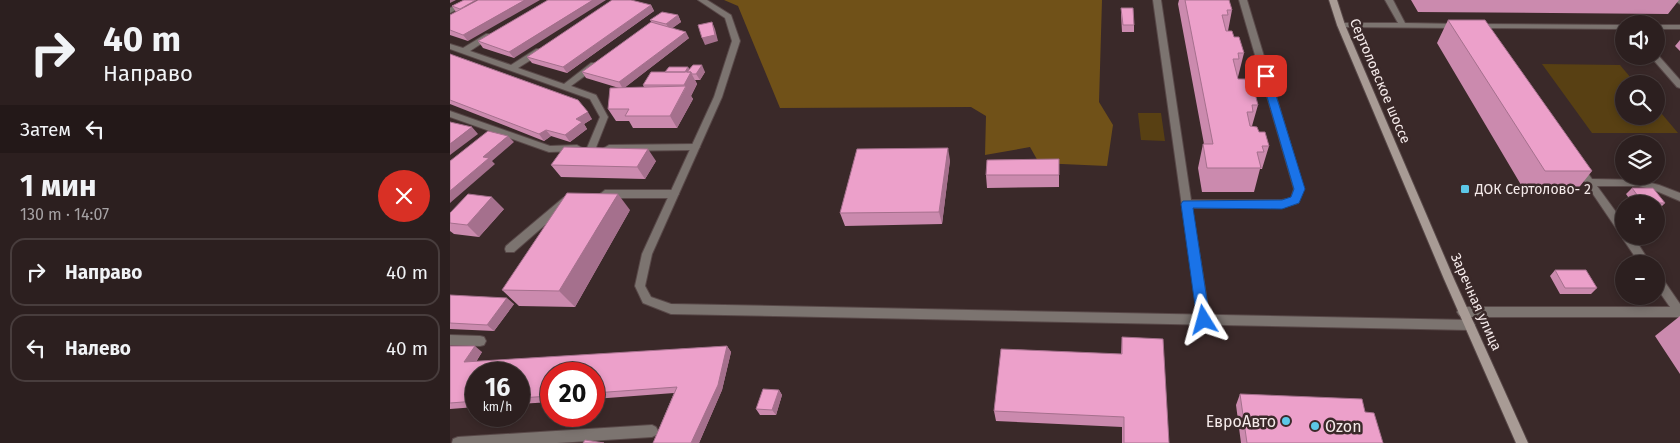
<!DOCTYPE html>
<html lang="ru">
<head>
<meta charset="utf-8">
<style>
	:root { --surface:#2c1f1f; --page:#342728; --text:#f1f3f6; --muted:#a6a2a4; --line:#483d3d }
	body { margin:0; font-family:"Fira Sans",sans-serif; background:var(--page); color:var(--text); height:100vh; display:flex; flex-direction:column; font-size:19px; white-space:nowrap }
	* { box-sizing:border-box; margin:0 }
	p { font-size:16px; color:var(--muted) }
	.icon { flex:none; width:28px; height:28px; fill:none; stroke:currentColor; stroke-width:2; stroke-linecap:round; stroke-linejoin:round }
	.map { position:relative; flex:1; overflow:hidden }
	.details { display:flex; flex-direction:column; background:var(--surface); width:450px }
	.details>* { flex:none }
	.hud { background:#2c1f1f; color:var(--text); overflow:hidden }
	.tools { position:absolute; left:1165px; top:15px; display:grid; gap:10px }
	.tools a { display:grid; place-items:center; width:50px; height:50px; border-radius:50%; background:var(--surface); box-shadow:0 2px 8px #0003,0 0 0 1px var(--line); font-size:25px }
	.speed { position:absolute; left:15px; top:362px; display:flex; gap:10px; font-size:25px; font-weight:700; text-align:center }
	.speed>* { display:grid; place-content:center; width:65px; height:65px; border-radius:50%; background:var(--surface); box-shadow:0 2px 8px #0003,0 0 0 1px var(--line); line-height:1 }
	.speed small { font-size:12px; font-weight:400 }
	.speed .limit { border:8px solid #d22; background:#fff; color:#111 }
	.pin { position:absolute; display:grid; place-items:center; width:42px; height:42px; color:#fff; margin:-21px; border-radius:10px; box-shadow:0 2px 8px #0006 }
	.me { position:absolute; width:55px; margin:-28px; rotate:352deg; stroke-linejoin:round; filter:drop-shadow(0 0 4px #0008) }
	.turn { display:flex; align-items:center; gap:18px; height:105px; padding:0 20px; font-size:22px }
	.turn .icon { width:65px; height:65px; stroke-width:2.5 }
	.turn b { display:block; font-size:35px; line-height:42px }
	.then { display:flex; align-items:center; height:48px; padding:0 20px; background:#0003; gap:10px; font-size:19px }
	.round { display:grid; place-items:center; flex:none; width:52px; height:52px; border-radius:26px; background:var(--page) }
	.summary { display:flex; align-items:center; justify-content:space-between; height:85px; padding:0 20px }
	h1 { font-size:30px; font-weight:700; line-height:38px }
	ul { padding:0; list-style:none }
	li { display:flex; align-items:center; gap:15px; height:68px; margin:0 10px 8px; padding:0 10px; border:2px solid var(--line); border-radius:15px }
	li div { flex:1 }
	li b { display:block; font-size:19px }
	li em { font-style:normal }
	main { display:flex; flex:1; min-height:0 }
	.map>svg:first-child { display:block }
	.green { fill:#584013 }
	.forest { fill:#705118 }
	.lines { fill:none; stroke-linecap:round; stroke-linejoin:round }
	.service-casing { stroke:#584848; stroke-width:2 }
	.minor-casing { stroke:#584848; stroke-width:2 }
	.secondary-casing { stroke:#584848; stroke-width:2 }
	.service { fill:#7c7470; fill-rule:evenodd }
	.minor { fill:#7c7470; fill-rule:evenodd }
	.secondary { fill:#a89b95; fill-rule:evenodd }
	.wall { fill:#cb8aae }
	.shaded-wall { fill:#a5708d }
	.building { fill:#eca0ca; stroke:#a5708d }
	.route { fill:#1a73e8; stroke:#114b97 }
	.poi-dot { fill:#5cc7e7; stroke:#3a2929; stroke-width:2 }
	.labels { text-anchor:middle; dominant-baseline:central; stroke-width:5; stroke-linejoin:round; paint-order:stroke }
	.street-label { font-size:14px; fill:#f5eaea; stroke:#3a2929 }
	.poi-label { font-size:14px; fill:#f5eaea; stroke:#3a2929; text-anchor:start }
	.near-poi-label { font-size:16px; fill:#f5eaea; stroke:#3a2929; text-anchor:end }
</style>
</head>
<body>
<main>
<section class="details">
<div class="hud">
<div class="turn"><svg class="icon" aria-label="right" viewBox="0 0 24 24"><path d="M7 20v-9h11M14 6l5 5-5 5"/></svg><div><b>40 m</b>Направо</div></div>
<div class="then">Затем<svg class="icon" aria-label="left" viewBox="0 0 24 24"><path d="M17 20v-9H6M10 6l-5 5 5 5"/></svg></div>
</div>
<div class="summary"><div><h1>1 мин</h1><p>130 m · 14:07</p></div><a class="round" style="background:#d93025;color:#fff"><svg class="icon" aria-label="close" viewBox="0 0 24 24"><path d="M6 6l12 12M18 6L6 18"/></svg></a></div>
<ul>
<li><svg class="icon" aria-label="right" viewBox="0 0 24 24"><path d="M7 20v-9h11M14 6l5 5-5 5"/></svg><div><b>Направо</b></div><em>40 m</em></li>
<li><svg class="icon" aria-label="left" viewBox="0 0 24 24"><path d="M17 20v-9H6M10 6l-5 5 5 5"/></svg><div><b>Налево</b></div><em>40 m</em></li>
</ul>
</section>
<div class="map">
<svg width="1230" height="443" viewBox="0 0 1230 443">
	<rect width="100%" height="100%" fill="#3a2929"/>
	<!-- green -->
	<path class="green" d="M1092,64L1170,65L1186,84H1174V116H1206V107L1228,133H1142Z
		M688,113H711L715,141L691,140Z"/>
	<!-- forest -->
	<path class="forest" d="M274,0H652L649,102L663,125L657,166L589,163L580,147L535,155L536,116L521,107L330,108L288,6Z"/>
	<g class="lines">
		<defs>
			<path id="service" d="M16,0H25L0,13V8Z
				M703,0H711L741,200H832L841,198L844,189L789,0H797L854,189L848,203L832,208H742L760,320L758,323L754,325L750,323L748,320Z
				M935,0H943L955,23L1008,24L1012,26L1008,28L891,27L887,25L891,23H948Z
				M1224,0H1230V4Z
				M1024,24L1174,25V29L1027,28L1023,26Z
				M1206,25H1230V29H1206Z
				M36,34H39L43,36L20,51L61,65L86,49H92V53L68,68L114,84L141,63H147V67L121,86L146,95L158,117L145,150H139L137,148L150,117L140,99L0,49V44L13,48Z
				M1207,54L1230,80V88L1227,87L1200,56H1206Z
				M0,111L100,146L127,145L132,148L127,151L99,152L0,117Z
				M245,144L250,147L245,150L159,151L154,148L159,145Z
				M1129,164L1132,165L1142,179L1189,180L1209,185L1230,193V201L1204,190L1189,186H1147L1174,223V236H1183L1201,264H1190L1173,239V234H1170L1126,169L1124,167Z
				M155,190H224L229,194L224,198H155L150,194Z
				M116,197L121,201L119,204L64,252H56L55,249L56,246L113,198Z
				M1206,274L1210,275L1230,304V317H1013L1009,315L1007,312L1009,309L1013,307H1220L1206,287Z
				M0,335L30,336L34,337L36,341L34,345L30,346L0,345Z
				M202,425L206,427L208,431L206,435L202,437L107,443H2L3,439L8,437Z"/>
			<path id="minor" d="M248,0H257L281,15L290,41L272,97L202,254L195,286L201,297L221,304L1019,320L1023,322L1025,325L1023,328L1019,330L221,314L193,303L185,286L192,254L264,97L282,41L275,18Z"/>
			<path id="secondary" d="M879,0H887L895,25L1004,279L1078,443H1066L994,279L887,25Z"/>
		</defs>
		<!-- service casing -->
		<use href="#service" class="service-casing"/>
		<!-- minor casing -->
		<use href="#minor" class="minor-casing"/>
		<!-- secondary casing -->
		<use href="#secondary" class="secondary-casing"/>
		<!-- service -->
		<use href="#service" class="service"/>
		<!-- minor -->
		<use href="#minor" class="minor"/>
		<!-- secondary -->
		<use href="#secondary" class="secondary"/>
	</g>
	<!-- wall -->
	<path class="wall" d="M14,0L18,41L0,35V15L6,12L2,6Z
		M98,0L64,58L33,48L28,41Z
		M729,0H779L782,10L778,31L784,37L794,53L788,77V79L797,86L808,105L802,126L809,132L819,146L812,169H810L804,192H752L748,168L753,144H754L728,4Z
		M961,0H1229L1218,14L968,12Z
		M201,5L204,11L117,73L82,63L77,57Z
		M671,8L684,25V32H672L671,15Z
		M228,15L231,22L222,28L239,38L174,88L194,87L193,85L215,72L238,67L239,69L255,72L250,80H245L247,84L241,96L243,99L227,128H183L179,121H166L158,109L169,88L136,78L132,72L202,23L200,20Z
		M998,20L1142,171L1123,195H1077L987,43Z
		M1230,40V51L1225,46Z
		M0,54L142,119L134,124L137,129L120,142L101,136L94,141L0,104Z
		M609,159V187L537,188L536,175Z
		M500,160L492,224L395,226L390,213Z
		M206,161L195,179L111,177L101,165Z
		M1182,188L1215,203L1208,210H1206V204H1183L1176,194Z
		M54,209L29,237L4,234L0,231V213Z
		M180,210L125,307L69,306L52,290Z
		M1105,270L1147,288L1141,294H1110L1100,276Z
		M0,295L64,304L44,331L0,329Z
		M1230,316V374L1205,336Z
		M672,337L719,443H672V427L546,421L544,411L671,354Z
		M0,346L32,352L26,362L277,346L281,352L272,390L249,443H203L224,393L144,399V374H101V402L69,404V374H26V407L0,409Z
		M329,390L332,395L326,415H310L306,409Z
		M790,394L915,412L933,443H791L786,405Z"/>
	<!-- shaded-wall -->
	<path class="shaded-wall" d="M0,0H6L0,3Z
		M75,0H90L18,41L13,35Z
		M143,0H156L64,58L59,52Z
		M201,5L204,11L117,73L113,67Z
		M228,15L231,22L220,30L216,24Z
		M262,22L265,29L268,41L255,45L252,38Z
		M236,32L239,38L173,89L169,82Z
		M252,65L255,72L250,80L246,74Z
		M238,67L247,84L241,96L243,99L227,128L220,116L236,87L234,85L233,75Z
		M138,112L142,119L134,124L137,129L120,142L115,135L126,119Z
		M22,127L28,134L0,155V144Z
		M96,130L101,136L94,141L89,134Z
		M58,136L64,142L42,161L45,164L0,203V191L33,157Z
		M498,148L500,160L492,224L489,212Z
		M198,149L206,161L195,179L187,167Z
		M168,194L180,210L125,307L109,291Z
		M42,197L54,209L29,237L17,225Z
		M57,298L64,304L44,331L37,325Z
		M25,346L32,352L22,368L14,362Z
		M277,346L281,352L272,390L249,443H241Z
		M329,390L332,395L326,415L322,410Z"/>
	<!-- building -->
	<path class="building" d="M14,0H26L10,9L2,6Z
		M28,0H75L13,35L0,30V15Z
		M98,0H143L59,52L28,41Z
		M162,0H181L201,5L113,67L77,57Z
		M735,0H779L782,10H777L778,15H772L776,31H782L784,37H789L794,53H788L789,59H783L788,79H795L797,86H803L808,105H802L803,112H797L800,126L807,127L809,132H815L819,146H812L814,152H807L811,168H757L753,144H763Z
		M671,8H683L684,25H673Z
		M212,12L228,15L216,24L200,20Z
		M998,20H1035L1142,171H1095Z
		M201,22L236,32L169,82L132,72Z
		M262,22L265,35L252,38L248,25Z
		M0,54L128,100L138,112L126,119L132,122L115,135L96,130L89,134L0,100Z
		M243,65H252L246,74H242L241,72H237Z
		M219,67H238L235,72H215Z
		M201,72H241L234,85H193Z
		M236,86L220,116H175L179,109H158L160,88Z
		M0,122L22,127L0,144Z
		M38,131L58,136L33,157L39,158L0,191V161Z
		M114,147L198,149L187,167L101,165Z
		M498,148L489,212L390,213L407,149Z
		M609,159V175H536L537,160Z
		M1182,188H1203L1215,203H1193Z
		M117,193L168,194L109,291L52,290Z
		M18,194L42,197L17,225L0,223V213Z
		M1105,270H1136L1147,288H1115Z
		M0,295L57,298L37,325L0,323Z
		M672,337L713,339L719,443H674V417L544,411L551,349L672,354Z
		M0,346H25L14,362L277,346L268,385L241,443H203L227,387L144,393V374H101V396L69,398V374H26V401L0,403Z
		M313,389L329,390L322,410L306,409Z
		M790,394L912,399L915,412L924,413L933,443H797Z
		M135,440L154,443H133Z"/>
	<!-- route -->
	<path class="route" d="M816,73L820,76L855,189L849,203L832,209L743,208L760,320L758,323L754,325L749,323L747,320L731,204L733,201L832,200L841,197L844,189L811,76Z"/>
	<!-- markers -->
	<g class="poi-dot">
		<rect x="1010" y="184" width="10" height="10" rx="2.5"/>
		<circle cx="836" cy="421" r="5"/>
		<circle cx="865" cy="426" r="5"/>
	</g>
	<g class="labels">
		<!-- street labels -->
		<g class="street-label">
			<text transform="translate(930 81) rotate(67)">Сертоловское шоссе</text>
			<text transform="translate(1026 302) rotate(66)">Заречная улица</text>
		</g>
		<!-- poi labels -->
		<g class="poi-label">
			<text x="1025" y="189">ДОК Сертолово- 2</text>
		</g>
		<!-- near-poi labels -->
		<g class="near-poi-label">
			<text x="826" y="421">ЕвроАвто</text>
			<text x="875" y="426" text-anchor="start">Ozon</text>
		</g>
	</g>
</svg>
<div class="tools">
<a><svg class="icon" aria-label="sound" viewBox="0 0 24 24"><path d="M4 9h4l5-4v14l-5-4H4zM17 9q2 3 0 6"/></svg></a>
<a><svg class="icon" aria-label="search" viewBox="0 0 24 24"><circle cx="10" cy="10" r="6"/><path d="M15 15l6 6"/></svg></a>
<a><svg class="icon" aria-label="layers" viewBox="0 0 24 24"><path d="M12 4l9 5-9 5-9-5zM3 14l9 5 9-5"/></svg></a>
<a>+</a>
<a>−</a>
</div>
<div class="speed"><div>16<small>km/h</small></div><div class="limit">20</div></div>
<div class="pin" style="left:816px;top:76px;background:#d93025"><svg class="icon" aria-label="arrive" viewBox="0 0 24 24"><path d="M6 21V4h12l-3 4 3 4H6"/></svg></div>
<svg class="me" style="left:754px;top:320px" viewBox="-20 -20 40 40"><path d="M0-17L14 15 0 8-14 15z" fill="#1a73e8" stroke="#fff" stroke-width="4"/></svg>
</div>
</main>
</body>
</html>
